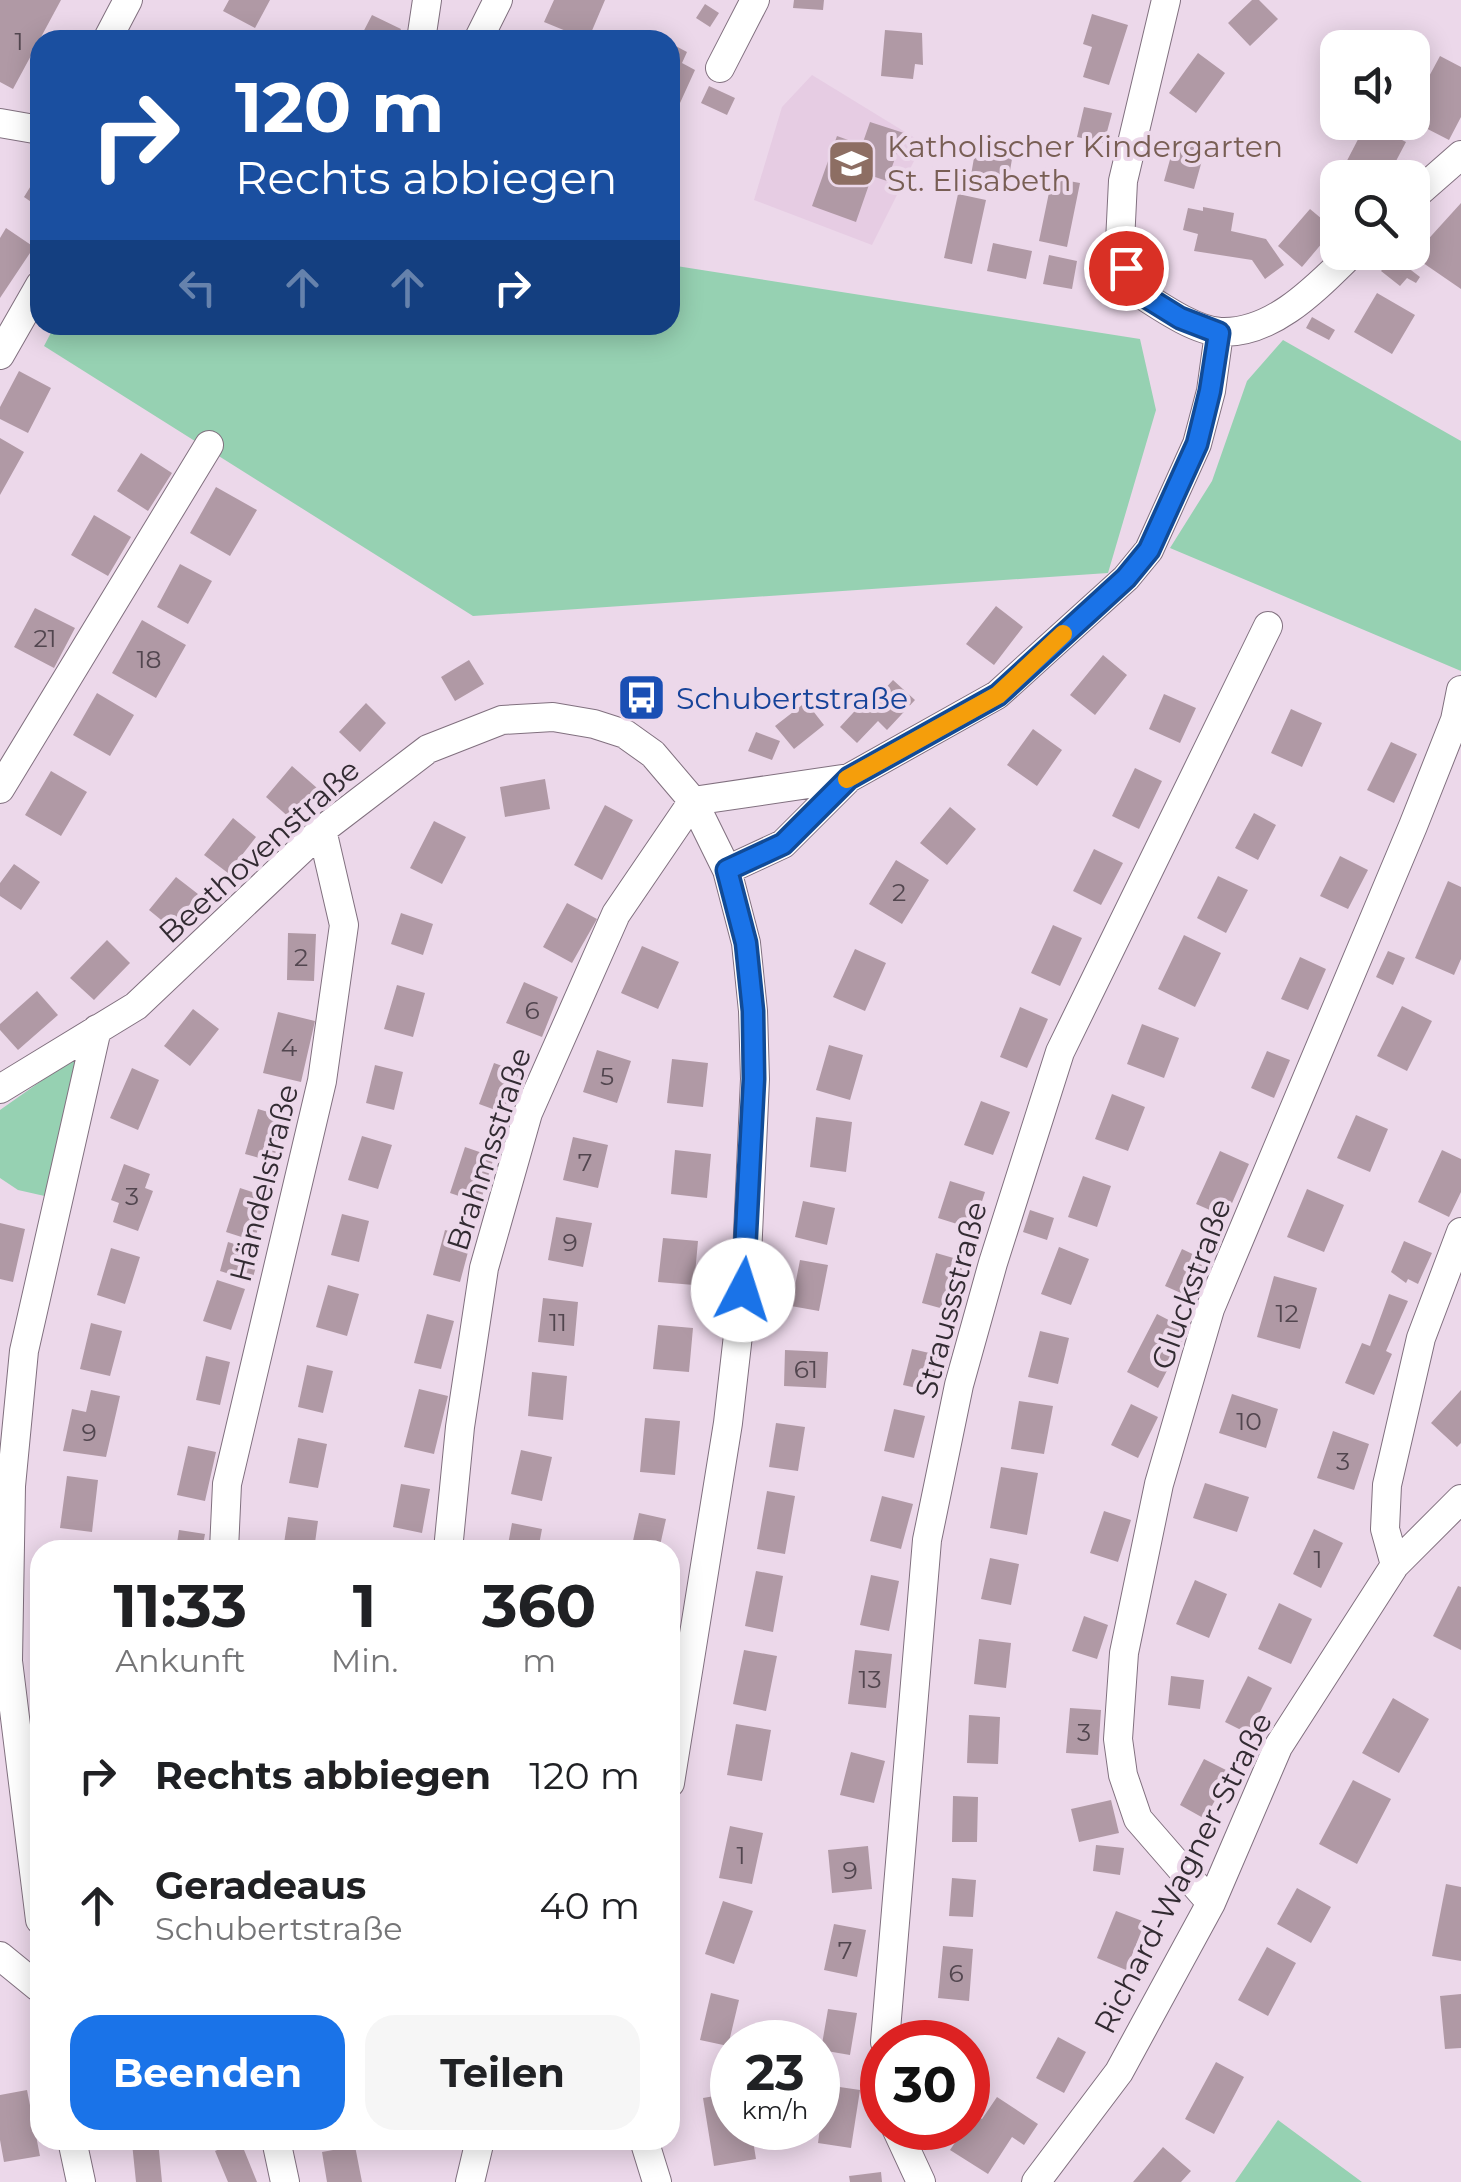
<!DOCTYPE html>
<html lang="de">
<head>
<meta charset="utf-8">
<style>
	:root { --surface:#fff; --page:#f6f6f6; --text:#202124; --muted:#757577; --accent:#1a73e8 }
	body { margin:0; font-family:Montserrat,sans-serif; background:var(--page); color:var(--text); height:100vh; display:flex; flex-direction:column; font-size:38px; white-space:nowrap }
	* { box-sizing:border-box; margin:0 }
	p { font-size:32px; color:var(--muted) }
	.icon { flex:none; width:55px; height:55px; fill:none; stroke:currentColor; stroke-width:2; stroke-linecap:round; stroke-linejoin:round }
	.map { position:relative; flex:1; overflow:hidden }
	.details { position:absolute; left:30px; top:1540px; width:650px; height:610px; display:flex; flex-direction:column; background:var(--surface); border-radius:30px; box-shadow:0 5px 25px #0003 }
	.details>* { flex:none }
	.guide { position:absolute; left:30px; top:30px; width:650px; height:305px; border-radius:30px; box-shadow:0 5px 25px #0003; background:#1a4fa0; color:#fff; overflow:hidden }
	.tools { position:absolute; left:1320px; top:30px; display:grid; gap:20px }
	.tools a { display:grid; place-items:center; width:110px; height:110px; border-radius:20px; background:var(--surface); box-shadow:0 5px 25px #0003; font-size:50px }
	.speed { position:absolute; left:710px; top:2020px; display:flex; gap:20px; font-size:50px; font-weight:700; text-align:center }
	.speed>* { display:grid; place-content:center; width:130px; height:130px; border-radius:50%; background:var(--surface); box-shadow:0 5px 25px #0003; line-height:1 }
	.speed small { font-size:25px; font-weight:400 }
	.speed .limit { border:15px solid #d22; background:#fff; color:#111 }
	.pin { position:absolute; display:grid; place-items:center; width:85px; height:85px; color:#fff; margin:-42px; border:5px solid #fff; border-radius:50%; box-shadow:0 2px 10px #0007 }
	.me { position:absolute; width:110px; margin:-55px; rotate:5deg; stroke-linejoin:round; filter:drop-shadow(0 0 8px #0008) }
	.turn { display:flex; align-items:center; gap:35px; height:210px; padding:0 40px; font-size:45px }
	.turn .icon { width:130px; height:130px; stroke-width:2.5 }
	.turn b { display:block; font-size:70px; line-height:85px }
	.lanes { display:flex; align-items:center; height:95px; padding:0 40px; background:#0003; justify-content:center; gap:50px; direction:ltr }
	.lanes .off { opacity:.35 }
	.eta { display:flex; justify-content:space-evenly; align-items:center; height:170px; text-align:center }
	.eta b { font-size:60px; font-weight:700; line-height:70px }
	.cta { display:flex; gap:20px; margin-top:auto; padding:20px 40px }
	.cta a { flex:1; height:115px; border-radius:30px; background:var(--accent); color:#fff; font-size:40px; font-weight:700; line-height:115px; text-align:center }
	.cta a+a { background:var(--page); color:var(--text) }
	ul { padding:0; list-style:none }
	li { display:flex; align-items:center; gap:30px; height:130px; padding:0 40px }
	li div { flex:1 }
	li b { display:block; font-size:38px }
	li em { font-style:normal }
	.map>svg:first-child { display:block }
	.built { fill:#e6cce3 }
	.green { fill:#96d1b2 }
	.building { fill:#b099a5 }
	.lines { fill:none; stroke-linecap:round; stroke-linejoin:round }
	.street-casing { stroke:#81707f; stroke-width:30 }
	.street { stroke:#fff; stroke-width:28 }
	.route-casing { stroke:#114b97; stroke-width:25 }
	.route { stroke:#1a73e8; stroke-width:18 }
	.slow { stroke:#f59e0b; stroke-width:18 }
	.labels { text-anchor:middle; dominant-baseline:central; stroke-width:8; stroke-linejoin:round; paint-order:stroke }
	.number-label { font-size:25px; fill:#52464f }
	.education-label { font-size:30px; fill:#785e54; stroke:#ecd8ea; text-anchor:start }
	.transit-label { font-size:30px; fill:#164399; stroke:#ecd8ea; text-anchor:start }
	.street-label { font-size:30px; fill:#322b32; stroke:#ecd8ea }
</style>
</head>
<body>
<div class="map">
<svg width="1461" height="2182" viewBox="0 0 1461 2182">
	<rect width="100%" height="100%" fill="#ecd8ea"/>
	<!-- built -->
	<path class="built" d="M812,75L923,143L872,245L754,200L782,107Z"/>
	<!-- green -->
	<path class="green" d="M670,265L1140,339L1156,410L1108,573L473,616L44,346L55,325H670Z
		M1283,340L1461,441V671L1170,548L1212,481L1247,381Z
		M88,1048L49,1197L18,1190L0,1178V1110Z
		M1278,2120L1362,2182H1235Z"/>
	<!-- building -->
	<path class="building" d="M0,0H61L13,89L0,82Z
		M229,0H270L255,28L223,11Z
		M554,0H605L588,40L544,22Z
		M794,0H824L823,10L793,8Z
		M1252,0H1259L1278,19L1250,46L1228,23Z
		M705,4L719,13L710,27L696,18Z
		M1092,14L1128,25L1109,85L1083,77L1092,47L1083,44Z
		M372,15L401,29L396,40H359Z
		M885,30L922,33L923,65L915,64L913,79L881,76Z
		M670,43L687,52L682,63L695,70L670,125Z
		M1198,53L1225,73L1196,113L1169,93Z
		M1440,56L1461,67V117L1449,140L1412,121V108Z
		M709,86L735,98L727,115L701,103Z
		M1084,107L1112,113L1104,143L1077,137Z
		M870,122L904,133L887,181L872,176L856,222L812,206L837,136L862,145Z
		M1367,122L1406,142L1387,178H1338Z
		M1176,138L1206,146L1194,189L1164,181Z
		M975,152L1012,159L1007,188L970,181Z
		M40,171V208L24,197Z
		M1052,178L1080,183L1067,247L1039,241Z
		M958,194L986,200L972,264L944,258Z
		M1461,203V289L1413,256Z
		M1203,207L1234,213L1231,231L1266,239L1284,265L1265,279L1252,260L1194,251L1198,234L1183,230L1188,208L1203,211Z
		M1310,209L1334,229L1302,267L1278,246Z
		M6,228L34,247L0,298V238Z
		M993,243L1032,251L1026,279L987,271Z
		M1049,255L1077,261L1072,289L1043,284Z
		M1394,257L1420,277L1416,283L1407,278L1400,286L1381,271Z
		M1377,293L1415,315L1392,354L1354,332Z
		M1312,317L1335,330L1329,340L1306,328Z
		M19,371L51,388L28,433L0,419V407Z
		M0,438L24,452L0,495Z
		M141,453L172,473L148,511L117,491Z
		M216,487L257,510L230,556L190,533Z
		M94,515L131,537L108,576L71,555Z
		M180,564L212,581L188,624L157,607Z
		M996,606L1023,627L994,665L966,644Z
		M35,608L75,628L54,668L14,647Z
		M142,620L186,645L156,698L112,673Z
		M1103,655L1127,675L1095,715L1070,695Z
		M469,660L484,684L455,701L441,677Z
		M893,680L915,700L887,730L878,721L857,743L840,727L865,700L870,705Z
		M97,693L134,715L110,756L73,735Z
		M1164,694L1196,708L1180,743L1149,729Z
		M806,702L824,725L794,749L775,726Z
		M366,703L386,723L360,752L339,732Z
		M1291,709L1322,723L1302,767L1271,753Z
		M1033,729L1062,750L1037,786L1007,765Z
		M756,732L780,741L772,760L748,751Z
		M1391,742L1417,754L1394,803L1367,790Z
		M292,766L317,788L291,819L266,797Z
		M1135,768L1162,781L1139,829L1112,816Z
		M51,771L87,792L61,836L25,815Z
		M545,779L550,809L505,817L500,787Z
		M605,805L633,820L602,880L574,865Z
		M950,807L976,829L947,865L920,843Z
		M1254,813L1276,825L1258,860L1235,848Z
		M233,818L256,837L228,873L204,855Z
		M434,821L466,837L442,884L410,868Z
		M1094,849L1123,863L1101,905L1073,891Z
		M1340,856L1368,870L1348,909L1320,896Z
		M896,860L929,880L902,924L869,904Z
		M14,864L40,882L21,910L0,896V883Z
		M1218,876L1248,890L1226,933L1197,918Z
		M176,877L198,894L171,928L149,910Z
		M1448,881L1461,887V959L1454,975L1415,958Z
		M567,903L597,919L572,963L543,947Z
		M401,913L433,924L423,955L391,944Z
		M1053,925L1082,938L1060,986L1031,973Z
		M288,933L316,934L314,981L287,980Z
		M1184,935L1221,953L1195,1007L1158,989Z
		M107,940L130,963L94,1000L70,978Z
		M642,946L679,962L658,1009L621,993Z
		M855,949L886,963L865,1011L833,997Z
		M1388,951L1405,958L1393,985L1376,977Z
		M1300,957L1326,969L1308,1010L1281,999Z
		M524,982L558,997L542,1037L506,1023Z
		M397,985L425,993L413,1037L384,1029Z
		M37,991L58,1015L18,1050L0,1030V1024Z
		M1402,1006L1432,1021L1407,1071L1377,1056Z
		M1020,1007L1048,1019L1027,1068L1000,1057Z
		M193,1009L219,1029L190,1066L164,1046Z
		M278,1012L315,1021L301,1082L263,1073Z
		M1142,1024L1179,1038L1164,1078L1127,1064Z
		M829,1045L863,1055L850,1100L816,1090Z
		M597,1050L631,1061L617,1103L583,1092Z
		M1267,1051L1290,1060L1274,1098L1251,1088Z
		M672,1059L708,1063L703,1107L667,1103Z
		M494,1063L524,1074L509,1115L479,1104Z
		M375,1065L403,1072L394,1110L366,1103Z
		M132,1068L159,1080L138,1130L110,1118Z
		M1112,1094L1145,1107L1128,1151L1095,1139Z
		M981,1101L1010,1112L993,1155L964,1145Z
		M258,1109L288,1118L274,1162L245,1154Z
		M1356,1115L1388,1129L1370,1172L1337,1158Z
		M816,1117L852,1122L846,1172L810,1167Z
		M362,1136L392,1145L378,1189L348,1180Z
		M573,1137L608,1145L598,1188L563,1180Z
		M465,1147L494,1157L480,1203L450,1193Z
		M675,1150L711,1154L707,1198L671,1194Z
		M1442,1150L1461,1159V1192L1449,1217L1418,1202Z
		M1220,1151L1249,1164L1226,1217L1196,1204Z
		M124,1164L150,1174L145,1188L153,1191L138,1231L113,1222L119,1203L111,1200Z
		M1083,1176L1111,1186L1097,1227L1068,1217Z
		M950,1181L985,1192L973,1229L938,1218Z
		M240,1188L268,1197L254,1241L226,1232Z
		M1307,1189L1344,1205L1324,1252L1287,1237Z
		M803,1201L835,1208L827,1245L795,1237Z
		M1030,1210L1054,1218L1047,1240L1023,1232Z
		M342,1214L369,1221L359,1262L331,1255Z
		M556,1217L592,1223L583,1267L548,1260Z
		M0,1223L25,1229L13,1282L0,1279Z
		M445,1230L472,1237L460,1282L433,1275Z
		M663,1238L698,1241L694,1285L658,1282Z
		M1404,1241L1432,1253L1418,1284L1408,1279L1406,1283L1391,1272Z
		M228,1242L260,1252L252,1281L220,1271Z
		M1059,1247L1089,1259L1071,1305L1041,1294Z
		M111,1248L140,1257L125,1304L97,1295Z
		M1182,1249L1207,1261L1190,1297L1165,1286Z
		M936,1253L964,1261L951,1311L922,1303Z
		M800,1260L828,1265L819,1311L791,1306Z
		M1274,1276L1317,1288L1300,1349L1257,1337Z
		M217,1280L245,1289L231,1330L203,1321Z
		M328,1285L359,1294L347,1336L316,1327Z
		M1389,1294L1408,1301L1386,1351L1392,1354L1374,1395L1345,1383L1362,1343L1370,1346Z
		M543,1298L578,1302L574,1346L538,1342Z
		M427,1314L454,1321L441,1369L414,1363Z
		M1157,1314L1188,1330L1158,1388L1127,1372Z
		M91,1323L122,1331L110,1376L80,1369Z
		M658,1325L693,1328L689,1372L653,1369Z
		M1040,1331L1069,1338L1058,1384L1028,1377Z
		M912,1349L938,1355L930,1391L903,1385Z
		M785,1350L828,1352L826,1388L784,1386Z
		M206,1356L230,1362L220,1405L196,1400Z
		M307,1365L333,1371L323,1413L298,1407Z
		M532,1372L567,1376L563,1420L528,1416Z
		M419,1389L448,1396L434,1454L404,1447Z
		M91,1390L120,1396L106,1457L63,1451L72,1409L86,1412Z
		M1461,1390V1443L1457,1447L1431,1423Z
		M1232,1394L1278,1409L1266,1448L1219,1433Z
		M1019,1401L1053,1406L1044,1454L1011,1449Z
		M1131,1404L1158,1417L1138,1458L1111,1445Z
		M894,1409L925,1416L914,1458L884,1451Z
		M645,1418L680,1421L675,1475L640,1472Z
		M776,1423L805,1427L798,1471L769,1467Z
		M1333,1431L1369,1444L1354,1490L1317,1478Z
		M298,1438L327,1444L318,1488L289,1483Z
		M188,1446L216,1452L205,1501L177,1495Z
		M521,1450L552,1457L542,1501L511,1494Z
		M1001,1467L1038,1473L1027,1535L990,1528Z
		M67,1476L98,1480L92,1532L60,1528Z
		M1205,1483L1249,1497L1237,1532L1193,1518Z
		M401,1484L430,1489L422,1533L393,1527Z
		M767,1491L795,1496L785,1554L757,1549Z
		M882,1496L913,1504L901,1549L870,1541Z
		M1104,1511L1131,1520L1118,1562L1090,1553Z
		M639,1513L666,1519L659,1550H631Z
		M288,1517L318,1521L314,1550H283Z
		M512,1523L542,1529L538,1550H507Z
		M1314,1529L1343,1543L1321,1588L1293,1574Z
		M179,1530L205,1534L202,1550H176Z
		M990,1558L1019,1564L1011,1605L981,1599Z
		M756,1571L783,1576L773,1632L745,1626Z
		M871,1575L899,1581L889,1631L860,1625Z
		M1195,1580L1227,1594L1209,1638L1176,1624Z
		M1458,1586L1461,1587V1650L1433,1636Z
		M1279,1603L1312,1619L1291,1664L1258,1649Z
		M1084,1616L1108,1625L1097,1659L1072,1651Z
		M979,1639L1011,1643L1006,1688L974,1684Z
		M744,1650L777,1656L766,1711L733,1704Z
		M855,1650L892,1654L886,1708L848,1704Z
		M1171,1676L1204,1680L1200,1709L1168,1705Z
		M1248,1676L1272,1688L1249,1734L1225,1722Z
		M1393,1698L1429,1719L1399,1773L1362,1753Z
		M1070,1708L1101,1710L1098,1755L1066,1753Z
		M969,1715L1000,1717L998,1764L967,1763Z
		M736,1724L771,1730L762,1781L727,1775Z
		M851,1752L885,1761L874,1803L840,1795Z
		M1204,1759L1230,1772L1205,1819L1180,1805Z
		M1353,1780L1391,1799L1357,1864L1319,1844Z
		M953,1796L978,1797L977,1842H952Z
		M1111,1800L1119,1833L1079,1842L1071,1809Z
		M730,1826L763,1833L752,1884L719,1878Z
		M1096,1845L1124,1848L1120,1875L1093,1871Z
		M868,1846L872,1889L832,1893L828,1850Z
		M952,1878L976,1880L973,1917L949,1916Z
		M1446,1884L1461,1887V1961L1432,1956Z
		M1297,1888L1331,1907L1311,1943L1277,1924Z
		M723,1901L753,1911L734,1964L705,1954Z
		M1116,1911L1145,1922L1126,1970L1097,1958Z
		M834,1924L866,1930L857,1977L824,1970Z
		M943,1946L973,1949L969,2001L938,1998Z
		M1267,1947L1296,1963L1268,2016L1238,2000Z
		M711,1993L739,2000L728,2046L700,2040Z
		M1461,1994V2048L1445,2049L1440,1996Z
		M828,2009L857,2013L850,2055L821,2050Z
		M1058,2037L1086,2052L1064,2093L1036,2078Z
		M1216,2062L1244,2077L1214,2134L1185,2119Z
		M826,2085L860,2090L851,2148L818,2143Z
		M27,2090L40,2156L4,2162L0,2140V2095Z
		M732,2093V2128H751L756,2159L714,2166L703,2098Z
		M997,2097L1038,2124L1024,2145L1012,2137L988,2174L950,2150L974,2114L982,2119Z
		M158,2140L162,2182H136L132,2143Z
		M240,2140L257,2182H228L215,2151Z
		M355,2146L362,2182H327L322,2152Z
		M1163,2147L1191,2171L1181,2182H1133Z
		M881,2172L882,2182H850L849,2176Z"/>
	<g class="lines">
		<defs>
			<path id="street" d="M1166,0L1123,181L1120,242L1130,287C1154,302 1193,331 1221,332C1274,334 1318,286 1353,252
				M107,40L128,0
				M421,40L427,0
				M478,40L498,0
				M720,68L755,0
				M0,123L40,130
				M1412,198L1461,155
				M0,355L40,285
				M0,789L209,445
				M727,870L783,844L849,778
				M0,1089L136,1006L322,830L428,749L502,720L553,717L594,724L625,734L653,754L693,801L727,870L746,943L753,1011L755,1079L747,1256L728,1423L670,1783
				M224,1550L227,1484L322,1081L344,925L322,830
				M448,1550L460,1427L484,1268L528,1113L616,914L693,801L849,778L997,695L1126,578L1149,550L1197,444L1211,391L1219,333
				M1395,1565L1385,1529L1387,1485L1421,1338L1461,1232
				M1211,1903L1138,1819L1123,1775L1118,1739L1124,1653L1159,1484L1210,1309L1413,826L1455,720L1461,690
				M40,1920L8,1661L11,1486L24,1351L97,1029
				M0,1956L38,1987
				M885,2042L927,1540L959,1385L993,1263L1060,1052L1268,626
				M896,2128L921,2182
				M72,2140L81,2182
				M276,2140L285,2182
				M644,2140L657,2182
				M470,2182L480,2140
				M1036,2182L1119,2072L1211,1903L1278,1747L1395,1565L1461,1499"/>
		</defs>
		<!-- street casing -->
		<use href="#street" class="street-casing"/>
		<!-- street -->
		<use href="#street" class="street"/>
	</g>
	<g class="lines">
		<defs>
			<path id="route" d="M743,1290L754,1079L753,1011L746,943L727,870L783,844L849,778L998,695L1126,578L1149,550L1197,444L1210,391L1219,333L1180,318L1130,287L1126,268"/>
		</defs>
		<!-- route casing -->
		<use href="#route" class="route-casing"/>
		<!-- route -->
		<use href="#route" class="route"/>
		<!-- slow -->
		<path class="slow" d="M847,779L998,695L1063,634"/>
	</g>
	<!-- icons -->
	<defs>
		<symbol id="school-square" viewBox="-11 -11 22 22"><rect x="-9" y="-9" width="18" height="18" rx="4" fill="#8d6e63" stroke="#ecd8ea"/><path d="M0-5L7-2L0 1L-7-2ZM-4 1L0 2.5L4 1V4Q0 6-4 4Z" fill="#fff"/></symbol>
		<symbol id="bus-square" viewBox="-11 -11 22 22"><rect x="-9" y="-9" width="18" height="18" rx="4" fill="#1a4fb4" stroke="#ecd8ea"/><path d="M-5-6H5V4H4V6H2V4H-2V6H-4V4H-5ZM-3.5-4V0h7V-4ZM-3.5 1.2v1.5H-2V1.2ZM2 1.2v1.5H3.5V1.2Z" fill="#fff"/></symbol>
	</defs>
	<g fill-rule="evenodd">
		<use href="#school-square" x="824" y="136" width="55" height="55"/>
		<use href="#bus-square" x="614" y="670" width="55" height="55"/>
	</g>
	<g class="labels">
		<!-- number labels -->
		<g class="number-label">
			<text x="19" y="41">1</text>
			<text x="45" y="638">21</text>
			<text x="149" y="659">18</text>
			<text x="899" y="892">2</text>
			<text x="301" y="957">2</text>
			<text x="532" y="1010">6</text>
			<text x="289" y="1047">4</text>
			<text x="607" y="1076">5</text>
			<text x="585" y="1162">7</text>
			<text x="132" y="1196">3</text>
			<text x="570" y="1242">9</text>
			<text x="1287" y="1313">12</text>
			<text x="558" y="1322">11</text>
			<text x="806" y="1369">61</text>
			<text x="1249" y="1421">10</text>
			<text x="89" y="1432">9</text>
			<text x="1343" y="1461">3</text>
			<text x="1318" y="1559">1</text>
			<text x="870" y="1679">13</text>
			<text x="1084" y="1732">3</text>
			<text x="741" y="1855">1</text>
			<text x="850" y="1870">9</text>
			<text x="845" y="1950">7</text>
			<text x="956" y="1973">6</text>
		</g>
		<!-- education labels -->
		<g class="education-label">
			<text x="887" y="146">Katholischer Kindergarten<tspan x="887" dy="34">St. Elisabeth</tspan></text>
		</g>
		<!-- transit labels -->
		<g class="transit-label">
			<text x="676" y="698">Schubertstraße</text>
		</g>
		<!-- street labels -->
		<g class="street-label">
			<text transform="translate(259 851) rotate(-42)">Beethovenstraße</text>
			<text transform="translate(489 1149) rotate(-72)">Brahmsstraße</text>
			<text transform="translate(264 1183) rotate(-76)">Händelstraße</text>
			<text transform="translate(1191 1284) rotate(-70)">Gluckstraße</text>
			<text transform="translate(951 1300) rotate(-75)">Straussstraße</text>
			<text transform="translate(1183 1873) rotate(-63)">Richard-Wagner-Straße</text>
		</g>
	</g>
</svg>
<div class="tools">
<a><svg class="icon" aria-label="sound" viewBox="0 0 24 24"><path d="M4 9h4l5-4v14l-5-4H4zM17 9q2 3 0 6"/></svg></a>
<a><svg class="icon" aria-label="search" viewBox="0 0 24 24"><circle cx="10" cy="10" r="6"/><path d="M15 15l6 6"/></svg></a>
</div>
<div class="speed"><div>23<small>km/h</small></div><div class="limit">30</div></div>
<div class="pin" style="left:1126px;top:268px;background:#d93025"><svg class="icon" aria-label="arrive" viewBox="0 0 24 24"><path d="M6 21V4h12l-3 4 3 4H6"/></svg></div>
<svg class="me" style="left:743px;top:1290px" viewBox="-20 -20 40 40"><circle r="19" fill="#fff"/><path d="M0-13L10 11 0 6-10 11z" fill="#1a73e8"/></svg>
<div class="guide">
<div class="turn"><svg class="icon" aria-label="right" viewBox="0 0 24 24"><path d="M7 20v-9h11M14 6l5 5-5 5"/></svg><div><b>120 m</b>Rechts abbiegen</div></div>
<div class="lanes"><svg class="icon off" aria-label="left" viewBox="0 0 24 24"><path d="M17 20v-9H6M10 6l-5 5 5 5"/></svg><svg class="icon off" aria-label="ahead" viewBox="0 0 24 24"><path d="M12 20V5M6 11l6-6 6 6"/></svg><svg class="icon off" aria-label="ahead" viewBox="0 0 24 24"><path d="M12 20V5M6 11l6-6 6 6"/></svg><svg class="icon" aria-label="right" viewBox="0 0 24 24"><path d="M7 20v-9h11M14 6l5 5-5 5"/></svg></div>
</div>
<section class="details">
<div class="eta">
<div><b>11:33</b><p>Ankunft</p></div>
<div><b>1</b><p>Min.</p></div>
<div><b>360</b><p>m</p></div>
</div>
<ul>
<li><svg class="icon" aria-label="right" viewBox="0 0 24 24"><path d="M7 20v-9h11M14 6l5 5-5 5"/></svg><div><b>Rechts abbiegen</b></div><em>120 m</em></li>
<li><svg class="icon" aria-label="ahead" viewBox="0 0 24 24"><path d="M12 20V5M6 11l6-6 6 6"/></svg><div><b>Geradeaus</b><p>Schubertstraße</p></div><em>40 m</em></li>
</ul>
<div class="cta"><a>Beenden</a><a>Teilen</a></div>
</section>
</div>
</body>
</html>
